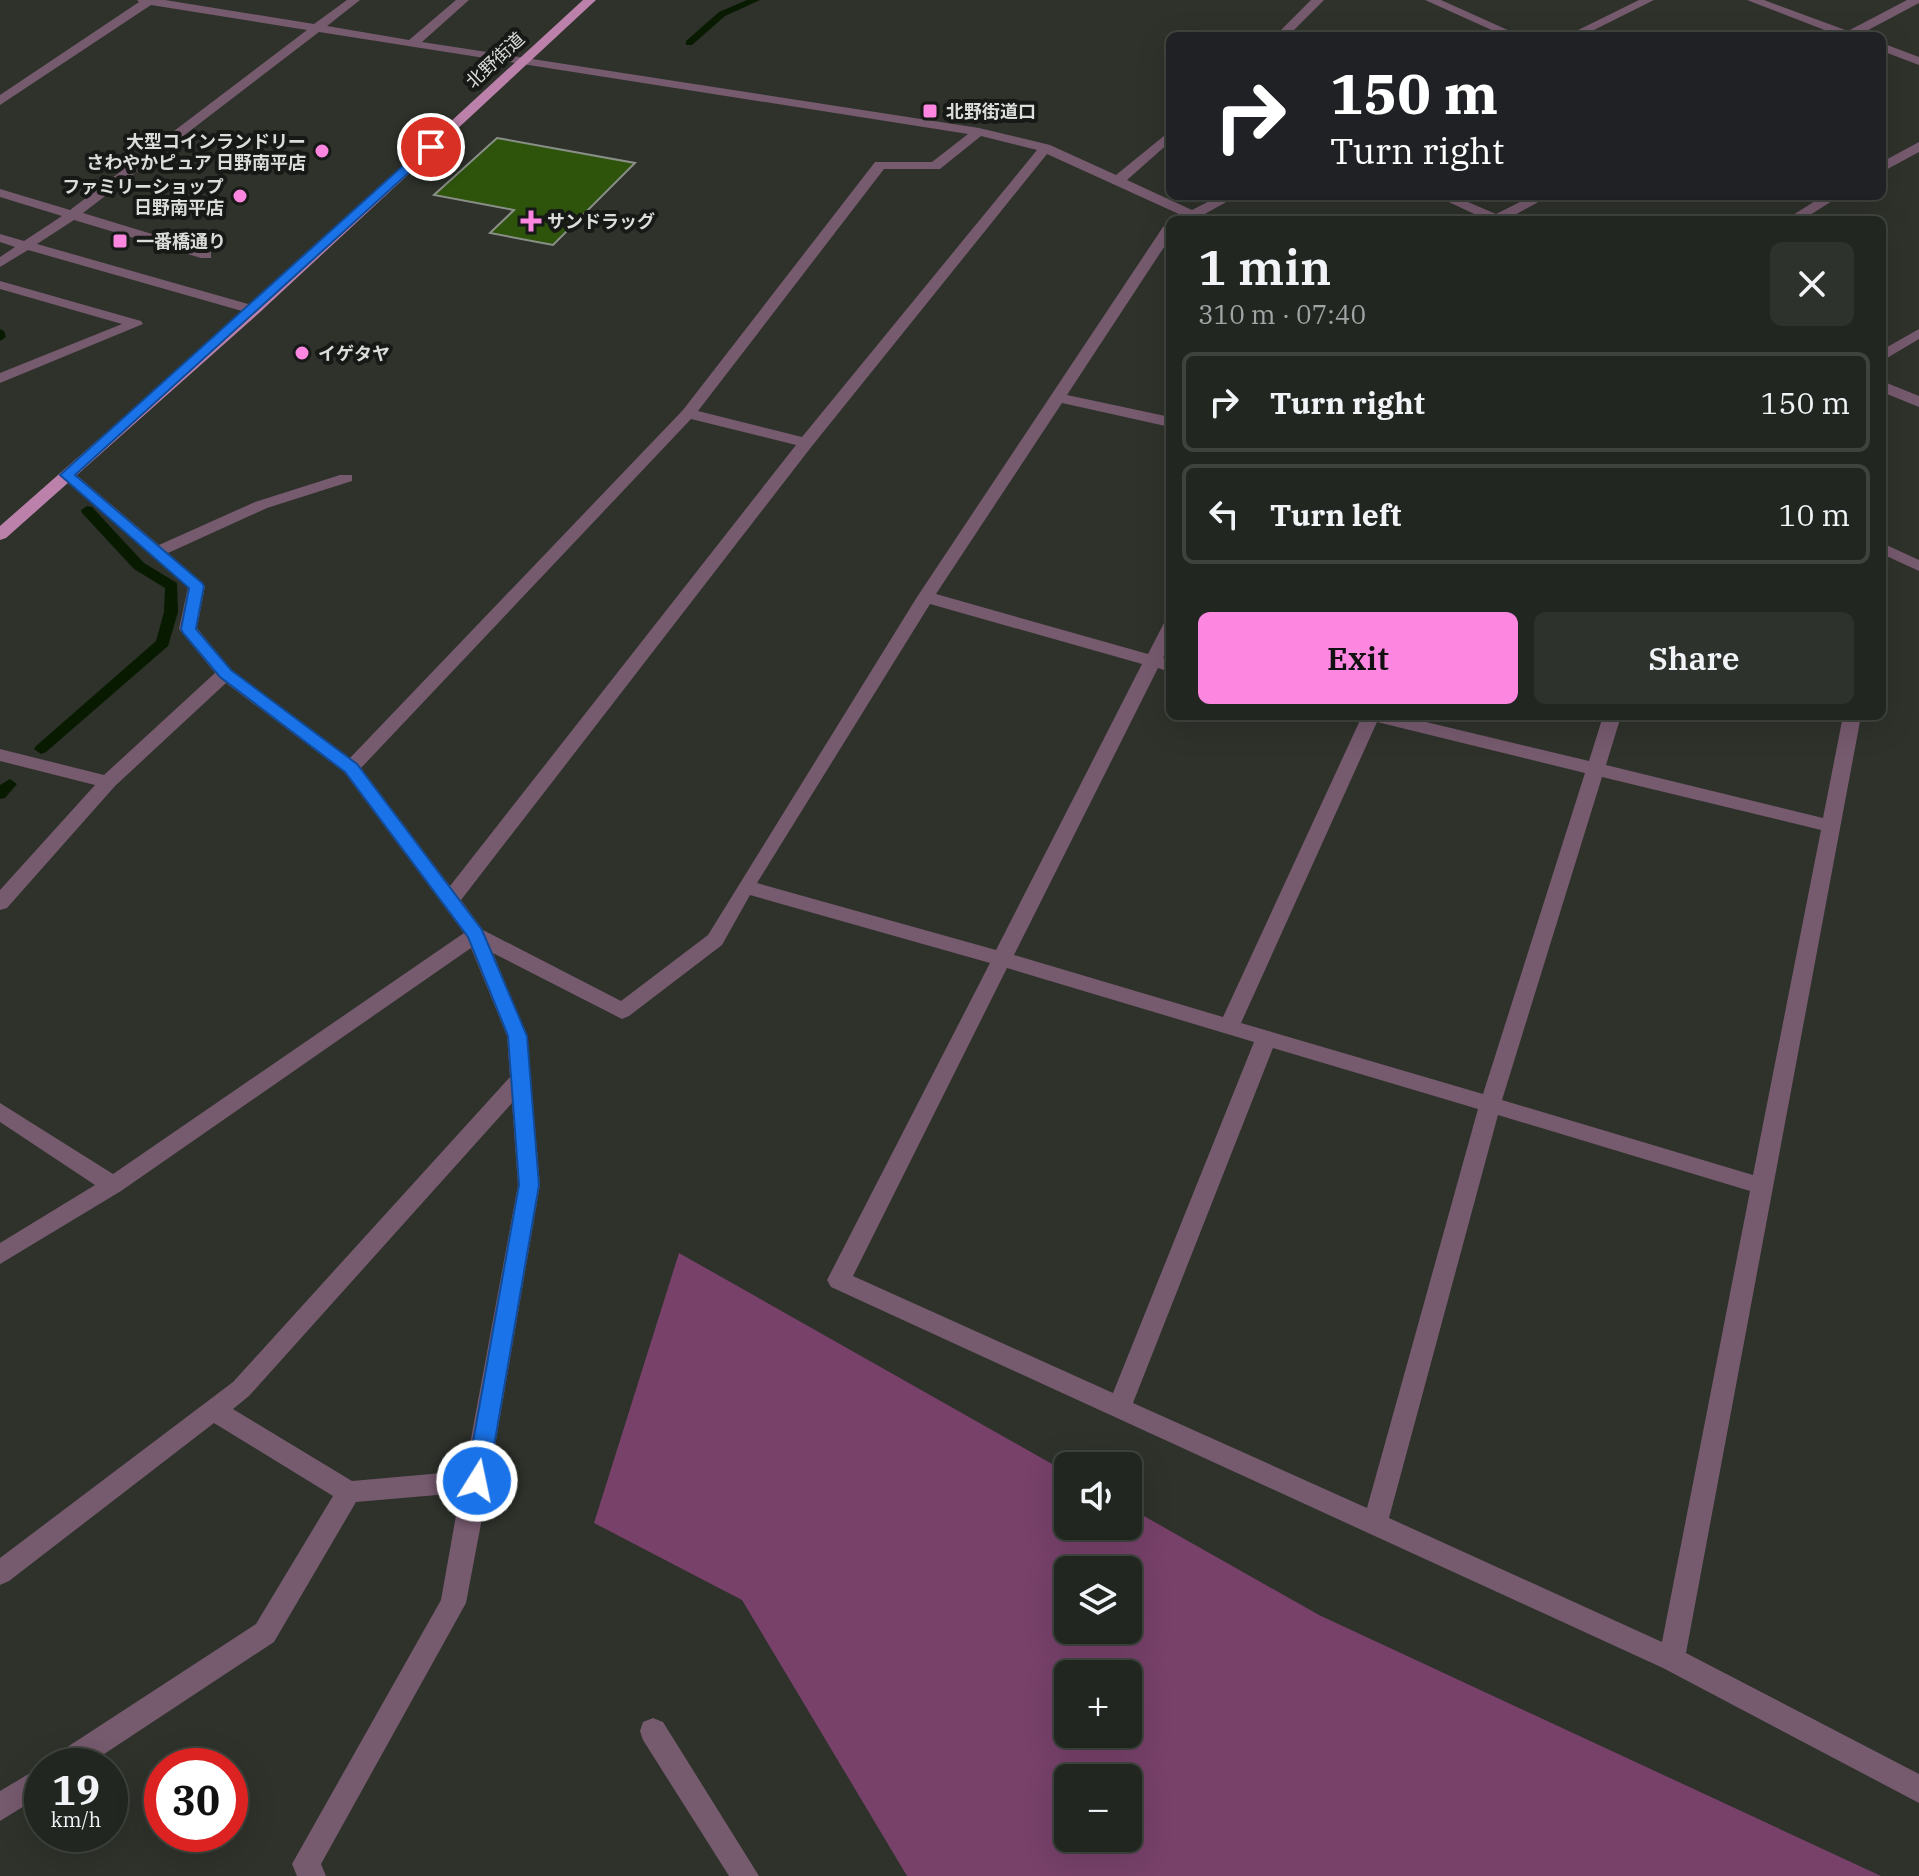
<!DOCTYPE html>
<html lang="en">
<head>
<meta charset="utf-8">
<style>
	:root { --surface:#222620; --page:#2e322d; --text:#f1f3f6; --muted:#a2a5a5; --line:#3f433e; --accent:#fd86e1 }
	body { margin:0; font-family:"IBM Plex Serif","Noto Sans JP",serif; background:var(--page); color:var(--text); height:100vh; display:flex; flex-direction:column; font-size:30px; white-space:nowrap }
	* { box-sizing:border-box; margin:0 }
	p { font-size:26px; color:var(--muted) }
	.icon { flex:none; width:44px; height:44px; fill:none; stroke:currentColor; stroke-width:2; stroke-linecap:round; stroke-linejoin:round }
	.map { position:relative; flex:1; overflow:hidden }
	.side { position:absolute; left:1166px; top:216px; width:720px; height:504px; display:flex; flex-direction:column; background:var(--surface); border-radius:12px; box-shadow:0 8px 32px #0002,0 0 0 2px var(--line) }
	.side>* { flex:none }
	.guide { position:absolute; left:1166px; top:32px; width:720px; height:168px; border-radius:12px; box-shadow:0 8px 32px #0002,0 0 0 2px var(--line); background:#202124; color:#fff; overflow:hidden }
	.controls { position:absolute; left:1054px; top:1452px; display:grid; gap:16px }
	.controls a { display:grid; place-items:center; width:88px; height:88px; border-radius:12px; background:var(--surface); box-shadow:0 8px 32px #0002,0 0 0 2px var(--line); font-size:40px }
	.speed { position:absolute; left:24px; top:1748px; display:flex; gap:16px; font-size:40px; font-weight:700; text-align:center }
	.speed>* { display:grid; place-content:center; width:104px; height:104px; border-radius:50%; background:var(--surface); box-shadow:0 8px 32px #0002,0 0 0 2px var(--line); line-height:1 }
	.speed small { font-size:20px; font-weight:400 }
	.speed .limit { border:12px solid #d22; background:#fff; color:#111 }
	.pin { position:absolute; display:grid; place-items:center; width:68px; height:68px; color:#fff; margin:-34px; border:4px solid #fff; border-radius:50%; box-shadow:0 2px 8px #0007 }
	.me { position:absolute; width:88px; margin:-44px; rotate:10deg; stroke-linejoin:round; filter:drop-shadow(0 0 6px #0008) }
	.turn { display:flex; align-items:center; gap:28px; height:168px; padding:0 32px; font-size:36px }
	.turn .icon { width:104px; height:104px; stroke-width:2.5 }
	.turn b { display:block; font-size:56px; line-height:68px }
	.round { display:grid; place-items:center; flex:none; width:84px; height:84px; border-radius:12px; background:var(--page) }
	.summary { display:flex; align-items:center; justify-content:space-between; height:136px; padding:0 32px }
	h1 { font-size:48px; font-weight:600; line-height:60px }
	.cta { display:flex; gap:16px; margin-top:auto; padding:16px 32px }
	.cta a { flex:1; height:92px; border-radius:12px; background:var(--accent); color:#111; font-size:32px; font-weight:600; line-height:92px; text-align:center }
	.cta a+a { background:var(--page); color:var(--text) }
	ul { padding:0; list-style:none }
	li { display:flex; align-items:center; gap:24px; height:100px; margin:0 16px 12px; padding:0 16px; border:4px solid var(--line); border-radius:12px }
	li div { flex:1 }
	li b { display:block; font-size:30px }
	li em { font-style:normal }
	.map>svg:first-child { display:block }
	.green { fill:#77416a; fill-rule:evenodd }
	.lines { fill:none; stroke-linecap:round; stroke-linejoin:round }
	.stream { fill:#081b00; fill-rule:evenodd }
	.building { fill:#2e540c; stroke:#8a8f88; stroke-width:2 }
	.minor { fill:#765a6e; fill-rule:evenodd }
	.major { fill:#bb81ab; fill-rule:evenodd }
	.route { fill:#1a73e8; stroke:#114b97; stroke-width:2 }
	.poi-dot { fill:#fd86e1; stroke:#171916; stroke-width:3 }
	.labels { text-anchor:middle; dominant-baseline:central; stroke-width:8; stroke-linejoin:round; paint-order:stroke }
	.far-street-label { font-size:18px; fill:#daddd9; stroke:#171916 }
	.far-poi-label { font-size:18px; font-weight:bold; fill:#daddd9; stroke:#171916; text-anchor:start }
</style>
</head>
<body>
<div class="map">
<svg width="1919" height="1876" viewBox="0 0 1919 1876">
	<rect width="100%" height="100%" fill="#2e322b"/>
	<!-- green -->
	<path class="green" d="M679,1253L1068,1473V1526H1128V1507L1319,1615L1881,1876H907L742,1600L594,1523ZM1068,1570H1128V1630H1068ZM1068,1674H1128V1734H1068ZM1128,1778V1838H1068V1778Z"/>
	<g class="lines">
		<!-- stream -->
		<path class="stream" d="M747,0H760L725,16L692,45H686V41L719,12Z
			M0,329L4,331L6,337L0,341Z
			M87,506L92,507L144,563L177,583L178,612L168,646L46,752L41,754L34,749L36,746L156,641L164,612L165,588L134,569L82,513L81,510Z
			M10,779L17,784L5,798L0,799V785Z"/>
	</g>
	<!-- building -->
	<path class="building" d="M497,138L635,163L553,245L490,233L514,210L434,195Z"/>
	<g class="lines">
		<!-- minor -->
		<path class="minor" d="M137,0H165L314,24L347,0H360L327,26L409,40L456,0H469L422,42L979,128L1050,145L1116,175L1170,131V142L1127,180L1192,210L1219,196H1237L1203,215L1210,220H1178L1181,215L1047,154L812,446L461,900L483,930L621,1001L708,935L917,597L1163,227L1170,223V238L1067,395L1170,417V427L1062,403L936,594L1148,654L1164,623L1170,622V644L1163,658L1170,660V672L1158,668L1014,955L1223,1017L1362,716H1401L1589,761L1603,716H1621L1606,765L1823,818L1843,716H1861L1686,1653L1919,1774V1803L1663,1668L831,1287L827,1280L990,963L750,895L722,945L629,1016L622,1019L493,953L527,1036L540,1185L489,1481L466,1603L321,1864L326,1876H297L292,1864L441,1600L460,1493L356,1502L274,1642L86,1766H48L52,1757L256,1624L333,1496L214,1423L9,1581L0,1585V1558L233,1382L510,1077L507,1036L471,948L121,1191L0,1264V1243L95,1185L0,1122V1103L113,1174L464,933L344,772L226,683L115,786L7,908L0,910V890L95,785L0,761V749L104,775L215,673L179,629L188,587L59,475L61,472H73L159,545L255,502L340,475H352V481L267,508L168,553L205,586L197,628L231,670L350,758L683,410L875,162H932L968,134L319,32L83,213L211,252V258H201L74,220L37,244L259,307V313H249L28,250L0,267V257L15,247L0,242V234L24,241L62,216L0,197V189L70,210L307,30L151,5L0,105V95L139,2ZM981,136L1037,150L802,437L698,411L884,169H940ZM691,419L796,445L450,886L361,768ZM930,604L1142,664L996,950L757,883ZM1377,722L1585,773L1483,1094L1241,1023ZM1602,777L1821,830L1753,1175L1502,1100ZM1007,968L1254,1042L1113,1393L853,1276ZM1273,1048L1478,1109L1367,1508L1133,1403ZM512,1103L518,1185L465,1471L352,1481L233,1409L249,1396ZM1498,1115L1750,1191L1662,1642L1389,1518Z
			M1311,0H1324L1288,36H1275Z
			M1425,0H1441L1521,36H1505Z
			M1639,0H1654L1582,36H1566Z
			M1747,0H1764L1848,31L1907,0H1919V3L1857,36H1840Z
			M1882,43L1919,57V65L1882,51Z
			M1919,142V152L1882,172V162Z
			M1436,196H1454L1496,214L1532,196H1549L1506,220H1487Z
			M1823,196H1840L1802,220H1785Z
			M0,281L141,321L143,324L0,383V373L122,324L0,289Z
			M1919,329V339L1882,361V350Z
			M1882,381L1919,396V407L1882,392Z
			M1882,543L1919,560V571L1882,554Z
			M653,1718L663,1722L759,1876H729L643,1740L640,1731L643,1722Z
			M42,1766V1795L0,1821V1791Z"/>
		<!-- major -->
		<path class="major" d="M583,0H596L259,313L6,538L0,540V526L249,307Z"/>
	</g>
	<!-- route -->
	<path class="route" d="M427,144L437,147L75,475L202,583L204,586L196,629L231,670L357,764L482,930L527,1036L539,1185L488,1481L485,1488L477,1491L469,1488L466,1481L519,1185L508,1036L468,937L345,772L220,677L183,633L181,629L189,588L60,475Z"/>
	<!-- markers -->
	<g class="poi-dot">
		<rect x="922" y="103" width="16" height="16" rx="4"/>
		<circle cx="322" cy="151" r="8"/>
		<circle cx="240" cy="196" r="8"/>
		<path d="M527 209h8v8h8v8h-8v8h-8v-8h-8v-8h8z"/>
		<rect x="112" y="233" width="16" height="16" rx="4"/>
		<circle cx="302" cy="353" r="8"/>
	</g>
	<g class="labels">
		<!-- far-street labels -->
		<g class="far-street-label">
			<text transform="translate(495 60) rotate(-43)">北野街道</text>
		</g>
		<!-- far-poi labels -->
		<g class="far-poi-label">
			<text x="946" y="111">北野街道口</text>
			<text x="306" y="141" text-anchor="end">大型コインランドリー<tspan x="306" dy="21">さわやかピュア 日野南平店</tspan></text>
			<text x="224" y="186" text-anchor="end">ファミリーショップ<tspan x="224" dy="21">日野南平店</tspan></text>
			<text x="547" y="221">サンドラッグ</text>
			<text x="136" y="241">一番橋通り</text>
			<text x="318" y="353">イゲタヤ</text>
		</g>
	</g>
</svg>
<div class="controls">
<a><svg class="icon" aria-label="sound" viewBox="0 0 24 24"><path d="M4 9h4l5-4v14l-5-4H4zM17 9q2 3 0 6"/></svg></a>
<a><svg class="icon" aria-label="layers" viewBox="0 0 24 24"><path d="M12 4l9 5-9 5-9-5zM3 14l9 5 9-5"/></svg></a>
<a>+</a>
<a>−</a>
</div>
<div class="speed"><div>19<small>km/h</small></div><div class="limit">30</div></div>
<div class="pin" style="left:431px;top:147px;background:#d93025"><svg class="icon" aria-label="arrive" viewBox="0 0 24 24"><path d="M6 21V4h12l-3 4 3 4H6"/></svg></div>
<svg class="me" style="left:477px;top:1481px" viewBox="-20 -20 40 40"><circle r="17" fill="#1a73e8" stroke="#fff" stroke-width="3"/><path d="M0-11L8 9 0 5-8 9z" fill="#fff"/></svg>
<div class="guide">
<div class="turn"><svg class="icon" aria-label="right" viewBox="0 0 24 24"><path d="M7 20v-9h11M14 6l5 5-5 5"/></svg><div><b>150 m</b>Turn right</div></div>
</div>
<section class="side">
<div class="summary"><div><h1>1 min</h1><p>310 m · 07:40</p></div><a class="round"><svg class="icon" aria-label="close" viewBox="0 0 24 24"><path d="M6 6l12 12M18 6L6 18"/></svg></a></div>
<ul>
<li><svg class="icon" aria-label="right" viewBox="0 0 24 24"><path d="M7 20v-9h11M14 6l5 5-5 5"/></svg><div><b>Turn right</b></div><em>150 m</em></li>
<li><svg class="icon" aria-label="left" viewBox="0 0 24 24"><path d="M17 20v-9H6M10 6l-5 5 5 5"/></svg><div><b>Turn left</b></div><em>10 m</em></li>
</ul>
<div class="cta"><a>Exit</a><a>Share</a></div>
</section>
</div>
</body>
</html>
